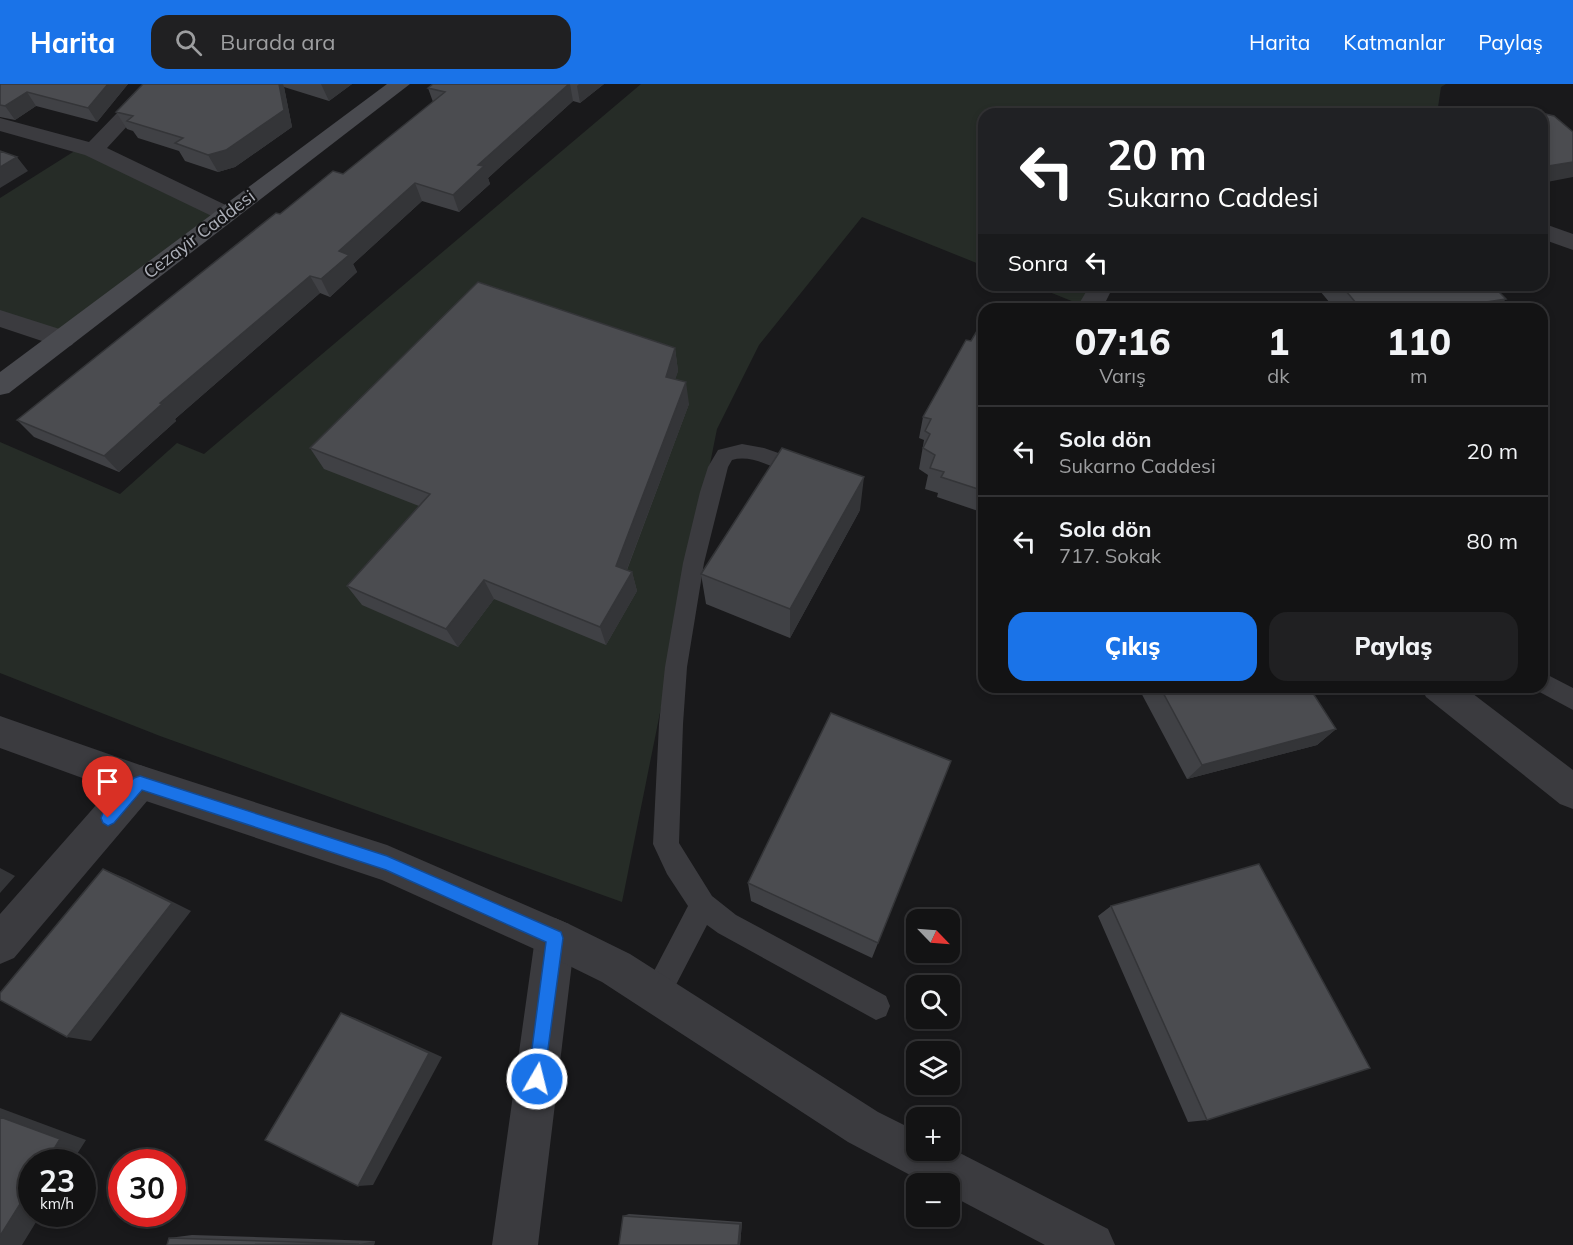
<!DOCTYPE html>
<html lang="tr">
<head>
<meta charset="utf-8">
<style>
	:root { --surface:#131314; --page:#202022; --text:#f1f3f6; --muted:#9d9ea0; --line:#323234; --accent:#1a73e8 }
	body { margin:0; font-family:Mulish,sans-serif; background:var(--page); color:var(--text); height:100vh; display:flex; flex-direction:column; font-size:22px; white-space:nowrap }
	* { box-sizing:border-box; margin:0 }
	p { font-size:20px; color:var(--muted) }
	.icon { flex:none; width:33px; height:33px; fill:none; stroke:currentColor; stroke-width:2; stroke-linecap:round; stroke-linejoin:round }
	.map { position:relative; flex:1; overflow:hidden }
	.drawer { position:absolute; left:978px; top:219px; width:570px; height:390px; display:flex; flex-direction:column; background:var(--surface); border-radius:18px; box-shadow:0 3px 9px #0003,0 0 0 2px var(--line) }
	.drawer>* { flex:none }
	.guide { position:absolute; left:978px; top:24px; width:570px; height:183px; border-radius:18px; box-shadow:0 3px 9px #0003,0 0 0 2px var(--line); background:#202124; color:#fff; overflow:hidden }
	.needle { width:39px; rotate:115deg }
	.tools { position:absolute; left:906px; top:825px; display:grid; gap:12px }
	.tools a { display:grid; place-items:center; width:54px; height:54px; border-radius:12px; background:var(--surface); box-shadow:0 3px 9px #0003,0 0 0 2px var(--line); font-size:30px }
	.speed { position:absolute; left:18px; top:1065px; display:flex; gap:12px; font-size:30px; font-weight:700; text-align:center }
	.speed>* { display:grid; place-content:center; width:78px; height:78px; border-radius:50%; background:var(--surface); box-shadow:0 3px 9px #0003,0 0 0 2px var(--line); line-height:1 }
	.speed small { font-size:15px; font-weight:400 }
	.speed .limit { border:9px solid #d22; background:#fff; color:#111 }
	.pin { position:absolute; display:grid; place-items:center; width:51px; height:51px; color:#fff; margin:-62px -26px; border-radius:50% 50% 50% 0; rotate:-45deg; box-shadow:0 0 6px #0007 }
	.pin .icon { rotate:45deg }
	.me { position:absolute; width:66px; margin:-33px; rotate:8deg; stroke-linejoin:round; filter:drop-shadow(0 0 4px #0008) }
	.turn { display:flex; align-items:center; gap:21px; height:126px; padding:0 30px; font-size:27px }
	.turn .icon { width:78px; height:78px; stroke-width:2.5 }
	.turn b { display:block; font-size:42px; line-height:51px }
	.then { display:flex; align-items:center; height:57px; padding:0 30px; background:#0003; gap:12px; font-size:22px }
	.eta { display:flex; justify-content:space-evenly; align-items:center; height:102px; text-align:center }
	.eta b { font-size:36px; font-weight:800; line-height:42px }
	.button { display:flex; gap:12px; margin-top:auto; padding:12px 30px }
	.button a { flex:1; height:69px; border-radius:18px; background:var(--accent); color:#fff; font-size:24px; font-weight:800; line-height:69px; text-align:center }
	.button a+a { background:var(--page); color:var(--text) }
	ul { padding:0; list-style:none }
	li { display:flex; align-items:center; gap:18px; height:90px; padding:0 30px; border-top:2px solid var(--line) }
	li div { flex:1 }
	li b { display:block; font-size:22px }
	li em { font-style:normal }
	header { display:flex; align-items:center; gap:36px; box-sizing:border-box; height:84px; padding:0 30px; background:var(--accent); color:#fff }
	header strong { font-size:28px }
	nav { display:flex; gap:33px; margin-inline-start:auto; font-size:21px }
	.search { width:420px; height:54px; background:var(--page); display:flex; align-items:center; gap:15px; box-sizing:border-box; padding:0 21px; border-radius:18px; color:var(--muted); font-size:22px }
	.map>svg:first-child { display:block }
	.green { fill:#262c27 }
	.lines { fill:none; stroke-linecap:round; stroke-linejoin:round }
	.service { fill:#3b3b3f; fill-rule:evenodd }
	.minor { fill:#3b3b3f; fill-rule:evenodd }
	.tertiary { fill:#3b3b3f; fill-rule:evenodd }
	.secondary { fill:#494a4f; fill-rule:evenodd }
	.wall { fill:#404145 }
	.shaded-wall { fill:#343538 }
	.building { fill:#4b4c50; stroke:#343538; stroke-width:1.5 }
	.route { fill:#1a73e8; stroke:#114b97; stroke-width:1.5 }
	.labels { text-anchor:middle; dominant-baseline:central; stroke-width:4.5; stroke-linejoin:round; paint-order:stroke }
	.far-street-label { font-size:18px; fill:#adb0b9; stroke:#141416 }
</style>
</head>
<body>
<header>
<strong>Harita</strong>
<div class="search"><svg class="icon" aria-label="search" viewBox="0 0 24 24"><circle cx="10" cy="10" r="6"/><path d="M15 15l6 6"/></svg>Burada ara</div>
<nav><a>Harita</a><a>Katmanlar</a><a>Paylaş</a></nav>
</header>
<div class="map">
<svg width="1573" height="1161" viewBox="0 0 1573 1161">
	<rect width="100%" height="100%" fill="#19191b"/>
	<!-- green -->
	<path class="green" d="M641,0H1446L1441,3L1437,30H984V182L862,133L759,261L717,345L622,818L160,652L0,589V358L120,410L177,359L204,370Z
		M81,63L226,130L63,255L0,234V114Z
		M1032,201H1102L1089,224Z"/>
	<g class="lines">
		<!-- service -->
		<path class="service" d="M742,360L764,364L810,380L813,385L810,390C787,397 759,368 732,376L728,383L704,479L687,583L683,640L679,759L712,812L736,831L886,912L890,922L886,932L876,936L718,849L707,841L666,920L656,924L646,920L642,910L688,822L667,790L653,760L659,640L665,583L683,479L700,408L708,383L718,366Z
			M1542,588L1573,604V626L1534,605L1533,603H1542Z"/>
		<!-- minor -->
		<path class="minor" d="M145,0H166L107,64L234,125L237,130L234,135L226,137L218,135L85,71L0,47V34L89,58Z
			M1542,139L1573,150V166L1542,155Z
			M1090,201H1114L1102,225H1076Z
			M0,226L72,249L76,255L72,261L63,264L0,243Z
			M1421,603H1464L1573,686V725L1560,720L1426,613Z
			M140,681L153,686L158,698L153,710L14,874L0,880V830L127,686Z
			M555,834L569,840L575,854L538,1161H492L535,854L541,840Z"/>
		<!-- tertiary -->
		<path class="tertiary" d="M0,632L140,681L387,761L569,840L630,870L878,1028L916,1047V1066H950V1064L1108,1145L1115,1161H1045L950,1111V1100H927L848,1058L602,898L541,868L382,796L140,715L0,664Z"/>
		<!-- secondary -->
		<path class="secondary" d="M387,0H410L9,309L0,311V288Z"/>
	</g>
	<!-- wall -->
	<path class="wall" d="M0,0H128L97,38L36,22L15,36L0,33Z
		M143,0H352L329,17L284,3L292,43L235,83L218,88L185,77L179,67L138,54L133,47L127,45L116,28Z
		M433,0H604L580,19L573,17L488,94L490,100L459,128L422,117L353,180L357,188L330,213L320,209L175,335L176,337L119,388L34,353L17,336L280,130L343,90L433,18L428,4Z
		M1315,201H1492L1497,225H1335Z
		M984,249V429L937,413L938,409L925,405L928,391L919,385L924,356L919,354L923,333Z
		M675,264L678,287L675,295L689,320L627,486L632,488L637,507L606,561L494,515L458,563L362,521L347,502L419,422L324,385L310,364Z
		M860,426L790,554L706,520L701,490Z
		M1138,603H1309L1336,645L1317,661L1187,695Z
		M748,799L878,859L872,874L751,817Z
		M1111,822L1207,1036L1188,1038L1098,832Z
		M629,1130L742,1138L740,1161H619L623,1132Z
		M192,1151L375,1157L374,1161H167L169,1154Z"/>
	<!-- shaded-wall -->
	<path class="shaded-wall" d="M108,0H128L97,38L88,24Z
		M279,0H283L284,3L292,43L235,83L218,88L208,71Z
		M321,0H352L329,17Z
		M569,0H570L573,17L488,94L490,100L459,128L453,111L478,81Z
		M579,0H604L580,19L577,2Z
		M27,8L36,22L15,36L5,22Z
		M17,73L28,87L0,104V83Z
		M1573,78V93L1542,99V83Z
		M415,99L422,117L353,180L357,188L330,213L321,195L339,167Z
		M310,192L320,209L175,335L176,337L119,388L104,372L160,319Z
		M1506,215L1497,225H1440Z
		M675,264L678,287L669,315L666,293Z
		M686,298L689,320L621,501L616,482Z
		M864,393L860,426L790,554V525Z
		M632,488L637,507L606,561L600,543Z
		M484,496L494,515L458,563L446,545Z
		M1336,645L1317,661L1187,695L1202,681Z
		M0,784L15,792L0,809Z
		M103,785L125,794L191,827L91,957L67,953Z
		M341,929L355,934L442,973L373,1101L358,1102Z
		M0,1024L86,1056L72,1078H46L0,1033Z
		M32,1101V1130H41L22,1161H0V1152Z
		M742,1138L740,1161H738L740,1140Z
		M375,1157L374,1161H359V1160Z"/>
	<!-- building -->
	<path class="building" d="M0,0H108L88,24L27,8L5,22L0,21Z
		M143,0H279L284,26L226,66L208,71L175,59L183,54L127,37L133,32L116,28Z
		M433,0H569L478,81L484,82L453,111L415,99L339,167L349,171L321,195L310,192L160,319L162,320L104,372L17,336L276,129L280,130L333,87L343,90L445,8L428,4Z
		M1519,24L1554,32L1573,48V78L1542,83V30H1514Z
		M0,67L17,73L0,83Z
		M478,198L675,264L666,293L686,298L616,482L632,488L600,543L484,496L446,545L347,502L430,410L310,364Z
		M1341,201H1492L1506,215L1440,225H1361Z
		M977,247L984,249V407L941,393L944,388L930,384L935,371L923,364L930,350L925,347L931,335L923,333L966,256L971,257Z
		M782,364L864,393L790,525L701,490Z
		M1160,603H1309L1336,645L1202,681Z
		M831,629L951,677L878,859L748,799Z
		M1259,780L1370,984L1207,1036L1111,822Z
		M103,785L172,819L67,953L0,916V909Z
		M341,929L429,969L358,1102L265,1056Z
		M0,1033L60,1055L46,1078H32V1101L0,1152Z
		M623,1132L740,1140L738,1161H619Z
		M169,1154L359,1160L167,1161Z"/>
	<!-- route -->
	<path class="route" d="M140,692L387,772L561,848L563,854L543,1002L537,1004L530,1002L528,995L546,858L386,786L142,706L114,739L108,742L103,739L101,734L103,729L134,694Z"/>
	<g class="labels">
		<!-- far-street labels -->
		<g class="far-street-label">
			<text transform="translate(199 150) rotate(-37)">Cezayir Caddesi</text>
		</g>
	</g>
</svg>
<div class="tools">
<a><svg class="needle" viewBox="-14 -14 28 28"><path d="M0-13l5 13h-10z" fill="#e53935"/><path d="M0 13l5-13h-10z" fill="#9d9ea0"/></svg></a>
<a><svg class="icon" aria-label="search" viewBox="0 0 24 24"><circle cx="10" cy="10" r="6"/><path d="M15 15l6 6"/></svg></a>
<a><svg class="icon" aria-label="layers" viewBox="0 0 24 24"><path d="M12 4l9 5-9 5-9-5zM3 14l9 5 9-5"/></svg></a>
<a>+</a>
<a>−</a>
</div>
<div class="speed"><div>23<small>km/h</small></div><div class="limit">30</div></div>
<div class="pin" style="left:108px;top:734px;background:#d93025"><svg class="icon" aria-label="arrive" viewBox="0 0 24 24"><path d="M6 21V4h12l-3 4 3 4H6"/></svg></div>
<svg class="me" style="left:537px;top:995px" viewBox="-20 -20 40 40"><circle r="17" fill="#1a73e8" stroke="#fff" stroke-width="3"/><path d="M0-11L8 9 0 5-8 9z" fill="#fff"/></svg>
<div class="guide">
<div class="turn"><svg class="icon" aria-label="left" viewBox="0 0 24 24"><path d="M17 20v-9H6M10 6l-5 5 5 5"/></svg><div><b>20 m</b>Sukarno Caddesi</div></div>
<div class="then">Sonra<svg class="icon" aria-label="left" viewBox="0 0 24 24"><path d="M17 20v-9H6M10 6l-5 5 5 5"/></svg></div>
</div>
<section class="drawer">
<div class="eta">
<div><b>07:16</b><p>Varış</p></div>
<div><b>1</b><p>dk</p></div>
<div><b>110</b><p>m</p></div>
</div>
<ul>
<li><svg class="icon" aria-label="left" viewBox="0 0 24 24"><path d="M17 20v-9H6M10 6l-5 5 5 5"/></svg><div><b>Sola dön</b><p>Sukarno Caddesi</p></div><em>20 m</em></li>
<li><svg class="icon" aria-label="left" viewBox="0 0 24 24"><path d="M17 20v-9H6M10 6l-5 5 5 5"/></svg><div><b>Sola dön</b><p>717. Sokak</p></div><em>80 m</em></li>
</ul>
<div class="button"><a>Çıkış</a><a>Paylaş</a></div>
</section>
</div>
</body>
</html>
